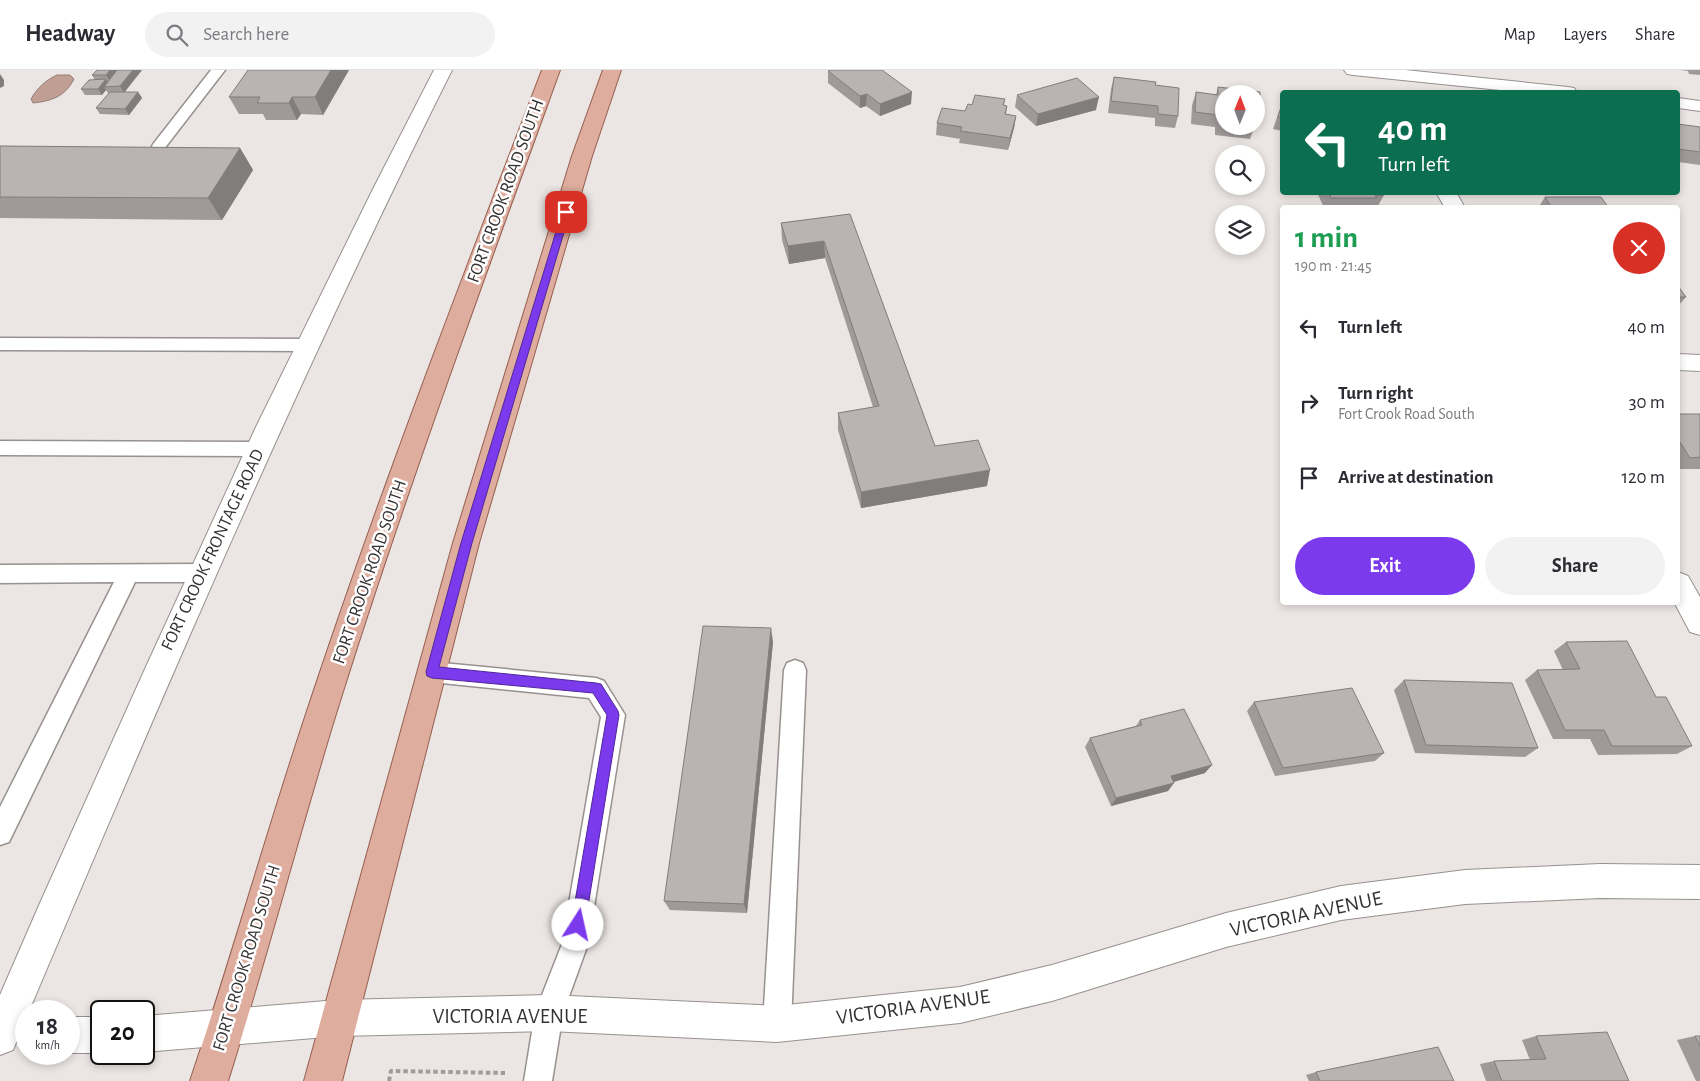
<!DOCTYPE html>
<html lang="en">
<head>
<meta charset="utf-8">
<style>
	:root { --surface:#fff; --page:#f2f2f3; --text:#2b2b33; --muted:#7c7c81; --line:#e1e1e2; --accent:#7c3aed }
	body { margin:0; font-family:"Alegreya Sans",sans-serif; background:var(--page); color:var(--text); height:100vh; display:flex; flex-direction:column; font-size:19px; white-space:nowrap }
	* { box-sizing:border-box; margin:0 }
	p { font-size:16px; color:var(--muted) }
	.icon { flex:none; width:28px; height:28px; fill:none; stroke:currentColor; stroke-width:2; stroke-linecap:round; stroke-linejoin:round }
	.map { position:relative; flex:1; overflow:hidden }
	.side { position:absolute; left:1280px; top:135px; width:400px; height:400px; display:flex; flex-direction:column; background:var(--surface); border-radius:5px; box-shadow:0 2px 8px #0003 }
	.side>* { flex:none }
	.hud { position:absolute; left:1280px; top:20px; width:400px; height:105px; border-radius:5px; box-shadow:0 2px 8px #0003; background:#0b6e4f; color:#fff; overflow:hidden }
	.needle { width:32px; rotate:1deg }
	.tools { position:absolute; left:1215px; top:15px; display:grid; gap:10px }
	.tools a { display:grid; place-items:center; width:50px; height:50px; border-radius:50%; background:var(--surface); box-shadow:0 2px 8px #0003; font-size:25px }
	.speed { position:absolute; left:15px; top:930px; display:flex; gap:10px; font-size:25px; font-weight:700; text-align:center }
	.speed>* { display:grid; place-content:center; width:65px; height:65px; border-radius:50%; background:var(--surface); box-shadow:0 2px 8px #0003; line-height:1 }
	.speed small { font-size:12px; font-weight:400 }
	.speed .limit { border:2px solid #111; border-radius:8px; background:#fff; color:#111 }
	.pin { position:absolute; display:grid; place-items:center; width:42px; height:42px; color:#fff; margin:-21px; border-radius:10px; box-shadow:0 2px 8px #0006 }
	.me { position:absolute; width:55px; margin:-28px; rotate:10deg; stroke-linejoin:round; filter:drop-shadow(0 0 4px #0008) }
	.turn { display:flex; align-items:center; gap:18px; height:105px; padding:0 15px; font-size:22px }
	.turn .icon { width:65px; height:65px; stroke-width:2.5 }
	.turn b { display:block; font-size:35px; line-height:42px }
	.round { display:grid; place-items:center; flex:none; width:52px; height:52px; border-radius:26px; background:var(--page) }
	.head { display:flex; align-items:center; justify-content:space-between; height:85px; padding:0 15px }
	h1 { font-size:30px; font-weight:700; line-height:38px; color:#1e9e55 }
	.action { display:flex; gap:10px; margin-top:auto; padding:10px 15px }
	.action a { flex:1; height:58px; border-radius:30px; background:var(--accent); color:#fff; font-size:20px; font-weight:700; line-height:58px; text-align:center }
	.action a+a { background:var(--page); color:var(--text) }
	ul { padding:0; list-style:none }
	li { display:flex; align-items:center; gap:15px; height:75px; padding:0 15px }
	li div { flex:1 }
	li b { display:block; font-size:19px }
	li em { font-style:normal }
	header { display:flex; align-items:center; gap:30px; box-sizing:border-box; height:70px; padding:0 25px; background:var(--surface); border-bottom:1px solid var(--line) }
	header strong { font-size:24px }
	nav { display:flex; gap:28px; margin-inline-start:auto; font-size:18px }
	.search { width:350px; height:45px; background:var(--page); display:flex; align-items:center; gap:12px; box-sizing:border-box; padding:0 18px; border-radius:28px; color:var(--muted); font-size:19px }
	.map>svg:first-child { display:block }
	.water { fill:#c09e93; stroke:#967e76 }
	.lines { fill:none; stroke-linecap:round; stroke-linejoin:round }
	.service-casing { stroke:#97918f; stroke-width:3 }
	.minor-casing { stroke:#97918f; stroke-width:2 }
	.primary-casing { stroke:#955f4f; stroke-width:2 }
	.path { stroke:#a19c9b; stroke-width:4; stroke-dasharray:4.5 3; stroke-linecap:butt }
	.service { fill:#fff; fill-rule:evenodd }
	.minor { fill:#fff; fill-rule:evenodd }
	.primary { fill:#dead9e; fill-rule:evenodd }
	.wall { fill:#9f9a99 }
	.shaded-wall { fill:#827d7d }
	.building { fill:#b9b3b2; stroke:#827d7d }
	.route { fill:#7c3aed; stroke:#51269a }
	.labels { text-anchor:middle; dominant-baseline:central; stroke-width:5; stroke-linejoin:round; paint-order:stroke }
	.street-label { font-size:18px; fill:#353232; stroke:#fff }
	.near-street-label { font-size:21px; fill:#353232; stroke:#fff }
</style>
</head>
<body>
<header>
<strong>Headway</strong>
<div class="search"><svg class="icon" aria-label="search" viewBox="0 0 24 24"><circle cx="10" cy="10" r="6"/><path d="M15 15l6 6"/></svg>Search here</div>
<nav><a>Map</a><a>Layers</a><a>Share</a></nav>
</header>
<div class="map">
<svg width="1700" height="1011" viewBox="0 0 1700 1011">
	<rect width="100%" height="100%" fill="#ebe5e3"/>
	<!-- water -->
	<path class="water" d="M57,5H70L74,9C65,27 51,31 33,33L31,29C37,18 46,10 57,5Z"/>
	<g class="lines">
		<defs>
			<path id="service" d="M211,0H225L164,79H154L152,76L154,73Z
				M0,268L308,269L314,271L317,275L314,279L308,281L0,280Z
				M0,371L259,372L266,374L269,379L266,384L259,386L0,385Z
				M201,494L208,497L212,503L208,509L201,512H135L9,772L0,775V737L114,512L0,513V495Z
				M795,590L803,593L806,600L791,954L787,964L777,968L767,964L763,954L784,600L787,593Z
				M432,592L596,608L604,611L625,645L588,874L563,943L552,1011H524L535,943L562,874L601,647L589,628L432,612L424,609L421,602L424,595Z"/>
			<path id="minor" d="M434,0H452C298,308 163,624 29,941H26V948L13,980L0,985V925L40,833L144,601L255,359L373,119Z
				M1344,0H1405L1568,17L1574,18L1577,22H1520L1353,5L1347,4Z
				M1678,28L1700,31V41L1678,38Z
				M1436,122H1456L1465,138H1445Z
				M1678,284L1700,285V301L1678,300Z
				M1678,502L1688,506L1700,527V565L1690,562L1674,532H1678Z
				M1600,794L1700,795V829L1600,828L1465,834L1341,850L1226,877L1052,931L960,953L777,972L549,961L338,966L144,982V946L338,930L549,925L777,936L960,917L1052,895L1226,843L1341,816L1465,800Z
				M69,947H101V983H69Z"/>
			<path id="primary" d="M542,0H560C482,214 403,429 335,647C298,768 266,890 228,1011H190C231,890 265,767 305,647C377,429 460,214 542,0Z
				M603,0H621L592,86L479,473L342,1011H304L453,473L572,86Z"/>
		</defs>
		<!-- service casing -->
		<use href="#service" class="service-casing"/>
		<!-- minor casing -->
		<use href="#minor" class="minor-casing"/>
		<!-- primary casing -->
		<use href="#primary" class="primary-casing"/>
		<!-- path -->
		<path class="path" d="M389,1011L391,1001L505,1003"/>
		<!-- service -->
		<use href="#service" class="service"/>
		<!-- minor -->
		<use href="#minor" class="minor"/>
		<!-- primary -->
		<use href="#primary" class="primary"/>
	</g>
	<!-- wall -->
	<path class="wall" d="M142,0L124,22H138L142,28L129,45L100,44L96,38L109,23H108L106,20L102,25H85L81,19L95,10L92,5Z
		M349,0L323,45L301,44L297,50H266L263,44H239L229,27Z
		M1680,0H1700V5L1689,4L1688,1Z
		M828,1L911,34L880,46L866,36L860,38L828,13Z
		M1114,7L1178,46L1175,58L1155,56V48L1108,43L1111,19Z
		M1218,17L1260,22V37L1256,48V24H1224V56H1255L1250,69L1215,65V57L1191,54L1192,35L1196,22L1216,25Z
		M1017,25L1096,40L1036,56L1015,37Z
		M1005,29L1004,35L1007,36L1006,44L1016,46L1014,58L1008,80L959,73L960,69L936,65L937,53L965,41L972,35Z
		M1282,33V61L1273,59Z
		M1678,54L1700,57V95L1678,92Z
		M0,76L240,78L253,100L222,150L0,148Z
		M1317,122H1382L1384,125L1378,136L1381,138H1324Z
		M1545,127L1609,138H1538Z
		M850,144L935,376L987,416L861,438L838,360V343L873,337L825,188L789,194L782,170L781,153Z
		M1678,216L1686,227L1678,236Z
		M1678,344H1700V399H1678Z
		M773,572L747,843L670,840L664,831Z
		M1566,572L1656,627L1692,676L1677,684L1598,685L1590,669H1553L1525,610L1537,600H1563L1554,581Z
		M1404,610L1538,678L1525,687L1415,683L1394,620Z
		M1254,632L1384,683L1375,691L1275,706L1247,641Z
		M1140,650L1205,703L1174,712L1168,721L1111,736L1085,677L1090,668L1136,656Z
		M1536,966L1629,1011H1486L1480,994L1494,991L1530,990L1522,970Z
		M1695,966H1700V1011H1696L1677,970Z
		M1316,1002L1454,1011H1309L1306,1005Z"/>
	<!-- shaded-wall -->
	<path class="shaded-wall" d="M110,0H119L110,11L106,5Z
		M133,0H142L124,23L120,16Z
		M331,0H349L323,45L315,27Z
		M0,4L4,10V16L0,18Z
		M106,9L110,16L104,17L106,20L102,25L98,19Z
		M138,22L142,28L129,45L125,39Z
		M912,22L911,34L880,46V34Z
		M867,24L866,36L860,38V26Z
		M292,27L301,44L297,50L289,33Z
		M1099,27L1096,40L1036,56L1038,44Z
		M1016,46L1014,58L1008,80L1010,68Z
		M240,78L253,100L222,150L208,128Z
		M824,171L825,188L789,194L788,176Z
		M990,400L987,416L861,438V422Z
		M771,558L773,572L747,843L744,834Z
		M1212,695L1205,703L1165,714L1171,706Z
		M1174,713L1168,721L1111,736L1116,728Z"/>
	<!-- building -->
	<path class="building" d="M97,0H110L106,5H92Z
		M117,0H133L120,16L104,17Z
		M248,0H331L315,27H292L289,33H257L260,27H229Z
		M832,0H882L912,22L880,34L867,24L860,26L828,1Z
		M1114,7L1156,12L1155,15L1179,18L1178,46L1158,44V36L1111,31Z
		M1077,8L1099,27L1038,44L1017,25Z
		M106,9L98,19H81L89,10Z
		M1218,17L1260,22V37L1256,36V24H1224V53H1220L1219,45L1195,42L1196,22L1218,25Z
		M110,22H138L125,39L96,38Z
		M975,25L1005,29L1003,35L1007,36L1005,44L1016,46L1010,68L960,61L962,57L937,53L942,38L965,41L968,34L972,35Z
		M1282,34V48L1278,47Z
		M1678,54L1700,57V82L1678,79Z
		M0,76L240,78L208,128L0,127Z
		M1329,122H1382L1384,125H1375L1377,128H1331Z
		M1545,127H1601L1609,138H1552Z
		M1335,136H1380L1381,138H1335Z
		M850,144L935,376L978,370L990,400L861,422L838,343L879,336L824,171L788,176L781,153Z
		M1678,216L1686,227H1678Z
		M1678,344H1700V387L1690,388L1678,369Z
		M703,556L771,558L744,834L664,831Z
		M1627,571L1656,627H1666L1692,676H1612L1604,660H1565L1537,600L1580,599L1566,572Z
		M1404,610L1512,613L1538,678L1426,675Z
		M1352,618L1384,683L1283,698L1254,632Z
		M1184,639L1212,695L1171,706L1174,713L1116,728L1090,668L1142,655L1140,650Z
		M1607,962L1629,1011H1502L1494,991L1546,989L1536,966Z
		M1695,966H1700V976Z
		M1438,977L1454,1011H1320L1316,1002Z"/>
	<!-- route -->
	<path class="route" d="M566,139L570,142L472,473L439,597L596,613L601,614L618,641L619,645L585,855L583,860L578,862L573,860L571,855L607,645L593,623L432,608L427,606L426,602L461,473L562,142Z"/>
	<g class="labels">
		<!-- street labels -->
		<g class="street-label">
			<text transform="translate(506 121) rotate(-70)">FORT CROOK ROAD SOUTH</text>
			<text transform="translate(213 480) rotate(-65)">FORT CROOK FRONTAGE ROAD</text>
			<text transform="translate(370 502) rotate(-71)">FORT CROOK ROAD SOUTH</text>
			<text transform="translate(247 888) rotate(-73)">FORT CROOK ROAD SOUTH</text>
		</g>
		<!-- near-street labels -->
		<g class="near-street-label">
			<text transform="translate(1306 844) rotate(-12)">VICTORIA AVENUE</text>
			<text transform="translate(913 937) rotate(-8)">VICTORIA AVENUE</text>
			<text x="510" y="946">VICTORIA AVENUE</text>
		</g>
	</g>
</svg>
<div class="tools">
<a><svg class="needle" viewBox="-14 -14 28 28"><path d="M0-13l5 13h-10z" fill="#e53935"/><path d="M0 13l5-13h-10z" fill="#7c7c81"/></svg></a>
<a><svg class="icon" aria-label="search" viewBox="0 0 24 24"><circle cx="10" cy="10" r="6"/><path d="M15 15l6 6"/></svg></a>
<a><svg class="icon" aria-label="layers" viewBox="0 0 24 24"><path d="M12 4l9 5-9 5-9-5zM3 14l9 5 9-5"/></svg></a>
</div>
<div class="speed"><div>18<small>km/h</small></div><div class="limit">20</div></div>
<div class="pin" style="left:566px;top:142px;background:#d93025"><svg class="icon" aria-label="arrive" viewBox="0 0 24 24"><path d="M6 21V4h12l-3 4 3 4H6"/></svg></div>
<svg class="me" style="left:578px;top:855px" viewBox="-20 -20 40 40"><circle r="19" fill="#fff"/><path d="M0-13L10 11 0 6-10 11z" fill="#7c3aed"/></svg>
<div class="hud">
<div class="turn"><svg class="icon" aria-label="left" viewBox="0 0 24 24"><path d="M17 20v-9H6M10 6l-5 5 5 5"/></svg><div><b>40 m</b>Turn left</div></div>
</div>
<section class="side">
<div class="head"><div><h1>1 min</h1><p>190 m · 21:45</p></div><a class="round" style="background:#d93025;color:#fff"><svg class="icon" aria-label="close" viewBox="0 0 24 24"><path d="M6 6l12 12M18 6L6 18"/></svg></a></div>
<ul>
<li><svg class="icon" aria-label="left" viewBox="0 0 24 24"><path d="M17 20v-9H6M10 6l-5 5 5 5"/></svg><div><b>Turn left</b></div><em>40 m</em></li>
<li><svg class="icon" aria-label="right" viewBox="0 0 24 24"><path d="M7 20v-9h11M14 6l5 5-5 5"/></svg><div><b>Turn right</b><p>Fort Crook Road South</p></div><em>30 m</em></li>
<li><svg class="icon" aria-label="arrive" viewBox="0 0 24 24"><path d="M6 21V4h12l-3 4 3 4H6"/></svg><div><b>Arrive at destination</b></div><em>120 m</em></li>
</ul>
<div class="action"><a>Exit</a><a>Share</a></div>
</section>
</div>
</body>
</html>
